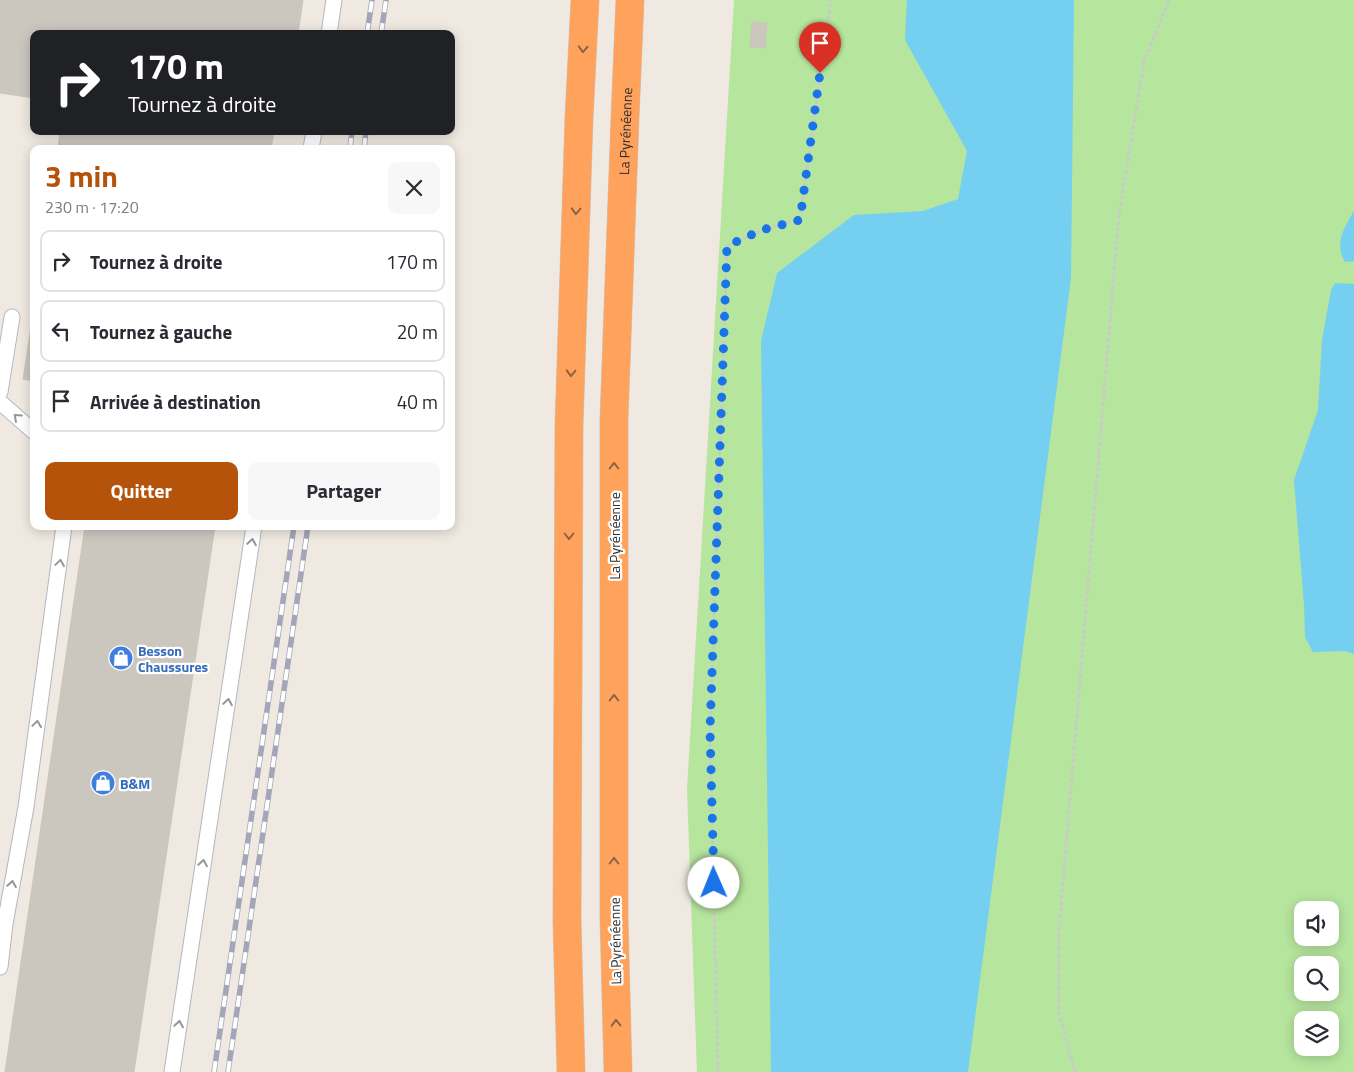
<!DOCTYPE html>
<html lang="fr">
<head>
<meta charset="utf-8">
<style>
	:root { --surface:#fff; --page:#f7f7f7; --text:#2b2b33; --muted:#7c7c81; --line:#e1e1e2; --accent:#b45309 }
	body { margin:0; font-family:"Titillium Web",sans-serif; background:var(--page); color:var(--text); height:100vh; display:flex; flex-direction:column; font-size:19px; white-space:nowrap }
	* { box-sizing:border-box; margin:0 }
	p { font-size:16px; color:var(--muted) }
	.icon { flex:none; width:28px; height:28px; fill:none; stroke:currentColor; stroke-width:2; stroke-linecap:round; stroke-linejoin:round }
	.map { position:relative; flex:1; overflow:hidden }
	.sheet { position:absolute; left:30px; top:145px; width:425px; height:385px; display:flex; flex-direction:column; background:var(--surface); border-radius:10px; box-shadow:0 2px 12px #0003 }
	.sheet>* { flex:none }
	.guide { position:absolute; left:30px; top:30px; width:425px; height:105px; border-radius:10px; box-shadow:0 2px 12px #0003; background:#202124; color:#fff; overflow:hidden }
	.tools { position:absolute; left:1294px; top:901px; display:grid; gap:10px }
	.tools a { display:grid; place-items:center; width:45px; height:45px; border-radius:10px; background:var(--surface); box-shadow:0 2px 12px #0003; font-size:25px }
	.pin { position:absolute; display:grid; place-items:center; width:42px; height:42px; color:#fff; margin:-51px -21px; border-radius:50% 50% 50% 0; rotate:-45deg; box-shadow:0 0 5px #0007 }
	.pin .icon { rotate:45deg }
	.me { position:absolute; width:55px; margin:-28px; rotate:359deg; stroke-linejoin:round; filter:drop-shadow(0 0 4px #0008) }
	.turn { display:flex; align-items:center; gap:18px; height:105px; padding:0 15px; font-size:22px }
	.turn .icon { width:65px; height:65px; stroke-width:2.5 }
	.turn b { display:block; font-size:35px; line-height:42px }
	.round { display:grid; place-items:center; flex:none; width:52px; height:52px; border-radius:10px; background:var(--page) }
	.overview { display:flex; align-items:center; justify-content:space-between; height:85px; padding:0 15px }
	h1 { font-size:30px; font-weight:700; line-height:38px; color:var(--accent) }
	.primary-button { display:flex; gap:10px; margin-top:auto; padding:10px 15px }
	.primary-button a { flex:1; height:58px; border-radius:10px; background:var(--accent); color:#fff; font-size:20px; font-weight:700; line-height:58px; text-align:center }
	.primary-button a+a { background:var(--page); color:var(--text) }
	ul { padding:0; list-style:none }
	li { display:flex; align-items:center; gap:15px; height:62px; margin:0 10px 8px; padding:0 5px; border:2px solid var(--line); border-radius:10px }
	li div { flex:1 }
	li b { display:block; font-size:19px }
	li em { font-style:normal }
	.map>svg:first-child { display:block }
	.green { fill:#b6e59e; fill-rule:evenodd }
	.water { fill:#75cff0 }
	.building { fill:#cbc7bf; stroke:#cbc5ba }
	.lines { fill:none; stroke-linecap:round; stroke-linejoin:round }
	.lane-casing { stroke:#b4b7c1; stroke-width:17 }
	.highway-casing { stroke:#c9c9c9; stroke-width:29 }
	.path { stroke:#c9c9c9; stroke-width:3; stroke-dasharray:4 2.5; stroke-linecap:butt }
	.lane { stroke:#fff; stroke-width:15 }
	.highway { stroke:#ffa35c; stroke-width:28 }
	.rail-casing { stroke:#a3a6b8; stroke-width:5.5 }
	.rail { stroke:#fff; stroke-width:4; stroke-dasharray:11; stroke-linecap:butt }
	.oneway { stroke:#8c6343 }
	.oneway2 { stroke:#969696 }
	.route { stroke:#1a73e8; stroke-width:9; stroke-dasharray:0 16.2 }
	.labels { text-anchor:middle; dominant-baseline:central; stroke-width:4.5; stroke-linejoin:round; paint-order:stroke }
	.street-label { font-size:14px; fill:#2e2e2e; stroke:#fff }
	.shop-label { font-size:14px; font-weight:bold; fill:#366cbe; stroke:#fff; text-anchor:start }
</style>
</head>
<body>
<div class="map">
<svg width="1354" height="1072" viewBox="0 0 1354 1072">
	<rect width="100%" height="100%" fill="#efe9e1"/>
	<!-- green -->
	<path class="green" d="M734,0H1354V1072H697L687,789ZM1302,910H1330V938H1302ZM1302,965H1330V992H1302ZM1302,1020H1330V1048H1302Z"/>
	<!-- water -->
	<path class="water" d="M907,0H1074L1071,278L968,1072H771L761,341L777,273L854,215L923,211L958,199L967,151L905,40Z
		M1354,211V261L1345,262C1334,243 1344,228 1354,211Z
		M1335,283L1354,284V654L1346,651L1313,652L1305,637L1304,605L1294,480L1318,410L1322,340L1331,290Z"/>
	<!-- building -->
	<path class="building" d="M0,0H303L298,34H34V98L0,93Z
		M752,22L767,23L765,48L750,47Z
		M60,131H274L271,149H58Z
		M34,308V381L23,379Z
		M85,526H215L134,1072H5Z"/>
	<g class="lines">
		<defs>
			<path id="lane" d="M329,34L334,0
				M311,149L314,131
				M0,392L12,317
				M0,402L34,432
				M0,967L5,924L26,807L64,526
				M172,1072L254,526"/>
			<g id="highway">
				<path d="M571,1072L567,921L569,426L579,118L585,0"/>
				<path id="s1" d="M618,1072L614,917V419L625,118L630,0"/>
			</g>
		</defs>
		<!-- lane casing -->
		<use href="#lane" class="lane-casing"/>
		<!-- highway casing -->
		<use href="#highway" class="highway-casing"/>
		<!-- path -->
		<path class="path" d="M718,1072L710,730L727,246L762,230L800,219L831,0
			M1075,1072L1059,1013V930L1119,214L1144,62L1169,0"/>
		<!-- lane -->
		<use href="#lane" class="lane"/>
		<!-- highway -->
		<use href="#highway" class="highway"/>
		<defs>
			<path id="rail" d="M367,34L372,0
				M381,34L386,0
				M350,149L352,131
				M364,149L366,131
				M214,1072L294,526
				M228,1072L308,526"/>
		</defs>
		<!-- rail casing -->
		<use href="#rail" class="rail-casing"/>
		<!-- rail -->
		<use href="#rail" class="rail"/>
	</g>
	<!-- one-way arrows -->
	<defs><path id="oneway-chevron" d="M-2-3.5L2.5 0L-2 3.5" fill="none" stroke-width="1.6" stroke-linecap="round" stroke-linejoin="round" transform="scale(1.25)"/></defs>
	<g class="oneway">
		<use href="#oneway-chevron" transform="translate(583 49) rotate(93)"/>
		<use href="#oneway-chevron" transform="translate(576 211) rotate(92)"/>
		<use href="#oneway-chevron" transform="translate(571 373) rotate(92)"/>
		<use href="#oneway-chevron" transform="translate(614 466) rotate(-90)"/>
		<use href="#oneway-chevron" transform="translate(569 536) rotate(90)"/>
		<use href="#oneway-chevron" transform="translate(614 698) rotate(-90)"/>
		<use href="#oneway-chevron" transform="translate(614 861) rotate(-90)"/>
		<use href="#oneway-chevron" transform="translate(616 1023) rotate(-91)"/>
	</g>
	<g class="oneway2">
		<use href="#oneway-chevron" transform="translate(17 417) rotate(-138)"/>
		<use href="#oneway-chevron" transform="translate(252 542) rotate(-81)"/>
		<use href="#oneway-chevron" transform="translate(60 563) rotate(-82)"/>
		<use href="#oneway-chevron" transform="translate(228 702) rotate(-81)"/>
		<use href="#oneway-chevron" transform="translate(37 724) rotate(-82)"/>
		<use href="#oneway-chevron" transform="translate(203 863) rotate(-81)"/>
		<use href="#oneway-chevron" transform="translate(12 884) rotate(-81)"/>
		<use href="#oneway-chevron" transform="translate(179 1024) rotate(-81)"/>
	</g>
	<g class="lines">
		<!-- route -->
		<path class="route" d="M714,883L710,730L727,246L762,230L800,220L820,73"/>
	</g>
	<!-- icons -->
	<defs>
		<symbol id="shop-disc" viewBox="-11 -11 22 22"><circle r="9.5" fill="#3f7fe0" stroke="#fff"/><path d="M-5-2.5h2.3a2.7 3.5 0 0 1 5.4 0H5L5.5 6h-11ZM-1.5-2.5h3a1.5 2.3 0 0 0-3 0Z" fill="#fff"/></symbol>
	</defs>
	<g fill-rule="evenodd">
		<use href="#shop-disc" x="107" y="644" width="28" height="28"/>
		<use href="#shop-disc" x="89" y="769" width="28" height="28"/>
	</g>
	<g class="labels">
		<!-- street labels -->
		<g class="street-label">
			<text stroke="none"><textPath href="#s1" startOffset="941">La Pyrénéenne</textPath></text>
			<text transform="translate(614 536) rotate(-90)">La Pyrénéenne</text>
			<text transform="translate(615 941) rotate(-91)">La Pyrénéenne</text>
		</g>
		<!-- shop labels -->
		<g class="shop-label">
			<text x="138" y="650">Besson<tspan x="138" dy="16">Chaussures</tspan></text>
			<text x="120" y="783">B&amp;M</text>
		</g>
	</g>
</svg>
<div class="tools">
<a><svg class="icon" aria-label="sound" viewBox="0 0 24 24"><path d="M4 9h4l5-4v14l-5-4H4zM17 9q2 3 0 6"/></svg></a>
<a><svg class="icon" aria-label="search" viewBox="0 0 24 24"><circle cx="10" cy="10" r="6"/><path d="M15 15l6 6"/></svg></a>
<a><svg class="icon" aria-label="layers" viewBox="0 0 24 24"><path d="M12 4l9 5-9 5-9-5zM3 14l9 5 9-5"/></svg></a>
</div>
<div class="pin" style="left:820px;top:73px;background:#d93025"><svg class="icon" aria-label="arrive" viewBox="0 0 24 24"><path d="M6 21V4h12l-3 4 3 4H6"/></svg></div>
<svg class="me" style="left:714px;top:883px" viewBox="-20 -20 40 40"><circle r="19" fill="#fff"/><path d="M0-13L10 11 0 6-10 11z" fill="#1a73e8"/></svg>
<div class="guide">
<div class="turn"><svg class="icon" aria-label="right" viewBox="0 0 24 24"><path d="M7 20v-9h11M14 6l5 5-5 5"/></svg><div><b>170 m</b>Tournez à droite</div></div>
</div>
<section class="sheet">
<div class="overview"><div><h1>3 min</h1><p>230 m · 17:20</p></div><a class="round"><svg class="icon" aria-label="close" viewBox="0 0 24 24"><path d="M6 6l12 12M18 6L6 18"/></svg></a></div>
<ul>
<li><svg class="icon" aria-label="right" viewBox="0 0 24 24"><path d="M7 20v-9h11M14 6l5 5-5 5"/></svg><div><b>Tournez à droite</b></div><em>170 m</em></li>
<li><svg class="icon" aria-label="left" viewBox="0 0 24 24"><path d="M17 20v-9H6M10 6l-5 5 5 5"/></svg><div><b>Tournez à gauche</b></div><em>20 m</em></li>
<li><svg class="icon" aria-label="arrive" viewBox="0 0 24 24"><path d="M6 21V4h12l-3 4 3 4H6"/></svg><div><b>Arrivée à destination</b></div><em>40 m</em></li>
</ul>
<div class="primary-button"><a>Quitter</a><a>Partager</a></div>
</section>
</div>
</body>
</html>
